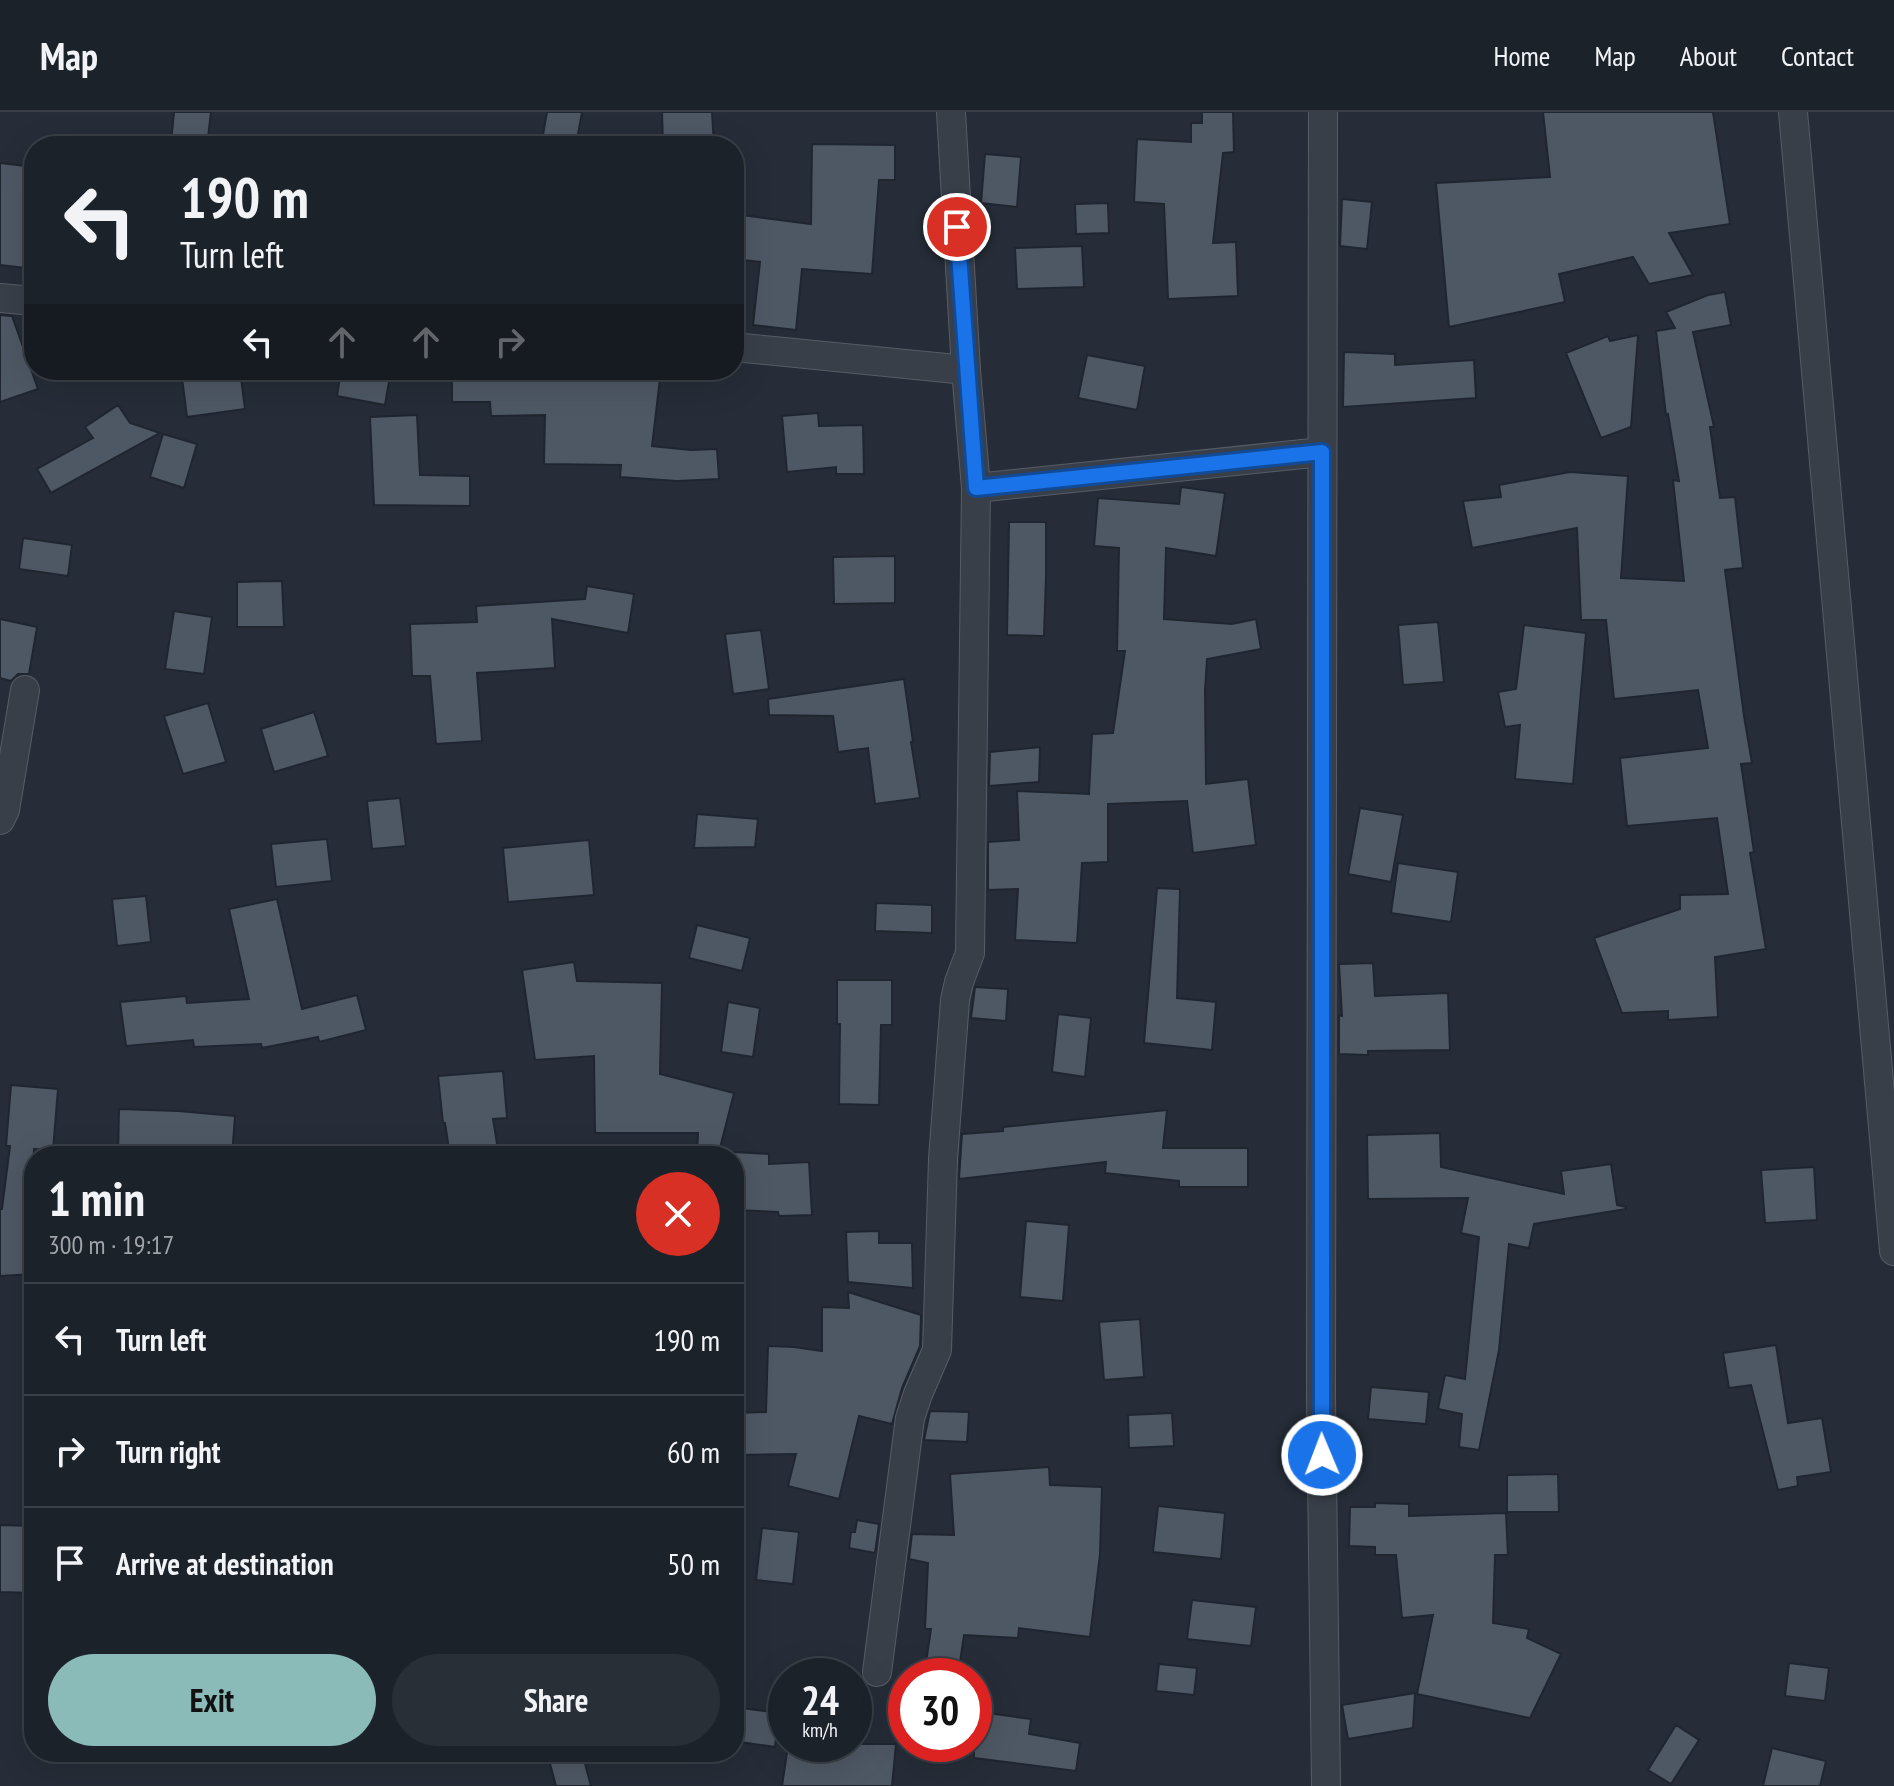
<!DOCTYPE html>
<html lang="en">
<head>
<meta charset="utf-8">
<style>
	:root { --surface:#1c222a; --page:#292f36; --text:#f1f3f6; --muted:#a0a4a8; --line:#3a3f47; --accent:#8bbbb9 }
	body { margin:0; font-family:"PT Sans Narrow",sans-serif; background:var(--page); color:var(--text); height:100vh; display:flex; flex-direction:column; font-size:30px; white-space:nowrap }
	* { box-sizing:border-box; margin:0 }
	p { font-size:26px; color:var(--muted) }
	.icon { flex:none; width:44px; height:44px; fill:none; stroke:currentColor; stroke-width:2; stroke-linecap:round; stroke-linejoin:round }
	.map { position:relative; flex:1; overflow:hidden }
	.details { position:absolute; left:24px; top:1034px; width:720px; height:616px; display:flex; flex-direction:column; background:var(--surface); border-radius:32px; box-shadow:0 8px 32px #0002,0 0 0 2px var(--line) }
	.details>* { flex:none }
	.guide { position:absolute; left:24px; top:24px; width:720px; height:244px; border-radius:32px; box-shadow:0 8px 32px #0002,0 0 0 2px var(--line); background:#1c222a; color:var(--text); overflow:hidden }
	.speed { position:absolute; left:768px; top:1546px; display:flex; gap:16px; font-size:40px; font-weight:700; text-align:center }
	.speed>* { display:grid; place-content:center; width:104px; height:104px; border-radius:50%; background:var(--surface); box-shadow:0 8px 32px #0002,0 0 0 2px var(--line); line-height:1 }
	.speed small { font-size:20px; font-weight:400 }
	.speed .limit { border:12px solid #d22; background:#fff; color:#111 }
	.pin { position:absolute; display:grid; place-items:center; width:68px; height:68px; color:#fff; margin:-34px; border:4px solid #fff; border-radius:50%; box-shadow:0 2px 8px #0007 }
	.me { position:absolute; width:88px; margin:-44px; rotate:359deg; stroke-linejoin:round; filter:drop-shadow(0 0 6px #0008) }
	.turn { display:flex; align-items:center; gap:28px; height:168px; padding:0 24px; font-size:36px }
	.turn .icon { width:104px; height:104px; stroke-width:2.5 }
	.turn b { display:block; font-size:56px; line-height:68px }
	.lanes { display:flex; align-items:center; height:76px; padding:0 24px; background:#0003; justify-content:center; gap:40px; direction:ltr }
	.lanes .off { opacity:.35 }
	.round { display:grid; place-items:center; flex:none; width:84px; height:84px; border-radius:42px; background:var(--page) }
	.summary { display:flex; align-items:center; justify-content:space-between; height:136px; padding:0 24px }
	h1 { font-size:48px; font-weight:700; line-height:60px }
	.action { display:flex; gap:16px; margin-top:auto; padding:16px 24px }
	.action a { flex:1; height:92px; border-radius:48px; background:var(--accent); color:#111; font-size:32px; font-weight:700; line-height:92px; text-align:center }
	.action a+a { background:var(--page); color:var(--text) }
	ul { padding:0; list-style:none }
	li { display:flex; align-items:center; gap:24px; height:112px; padding:0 24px; border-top:2px solid var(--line) }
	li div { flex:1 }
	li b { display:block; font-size:30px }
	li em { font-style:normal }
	header { display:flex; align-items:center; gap:48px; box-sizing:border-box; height:112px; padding:0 40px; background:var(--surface); border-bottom:2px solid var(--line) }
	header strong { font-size:38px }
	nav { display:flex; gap:44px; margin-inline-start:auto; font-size:28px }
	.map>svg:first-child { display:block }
	.building { fill:#4e5864; stroke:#202630; stroke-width:2 }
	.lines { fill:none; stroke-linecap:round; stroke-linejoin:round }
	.minor-casing { stroke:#575d67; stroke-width:30 }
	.minor { stroke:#393f49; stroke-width:28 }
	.route-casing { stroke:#114b97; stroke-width:20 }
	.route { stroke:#1a73e8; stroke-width:14 }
</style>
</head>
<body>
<header>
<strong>Map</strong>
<nav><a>Home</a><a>Map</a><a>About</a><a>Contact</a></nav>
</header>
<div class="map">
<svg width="1894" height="1674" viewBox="0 0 1894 1674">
	<rect width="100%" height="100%" fill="#262d38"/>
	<!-- building -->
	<path class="building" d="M174,0H211L207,34L171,31Z
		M547,0H582L576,34H541Z
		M662,0H712L714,34H663Z
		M1202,0H1233L1234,40L1223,41L1213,131L1236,130L1238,184L1168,187L1164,92L1134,90L1137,27L1191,30V11H1202Z
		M1543,0H1713L1730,112L1669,121L1693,163L1649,172L1633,145L1559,162L1565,190L1449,215L1436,71L1550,65Z
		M812,32L895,33V68H879L872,162L802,157L796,218L753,213L760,150L734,147V102L811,112Z
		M985,42L1021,45L1017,95L981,91Z
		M0,51L34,55V157L0,153Z
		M1342,87L1372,90L1367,137L1340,134Z
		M1108,91L1109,121L1076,122L1075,92Z
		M1082,134L1084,175L1017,177L1015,136Z
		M1725,180L1731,213L1693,220L1714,315H1710L1720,386L1735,385L1743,456L1725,458L1744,604L1752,651L1741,652L1754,740L1750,741L1766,837L1715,845L1718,905L1668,908V899L1622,901L1594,826L1680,797V783L1728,782L1717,706L1627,714L1620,646L1708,636L1698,578L1614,587L1606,508H1581L1577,416L1472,436L1463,389L1501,385L1499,373L1570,360L1628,364L1621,466L1684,469L1673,368L1679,369L1668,302L1666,303L1656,219L1675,216L1666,200L1708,183Z
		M0,203L12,204L38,277L0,290Z
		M1638,223L1631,315L1601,326L1566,241L1608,224L1610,229Z
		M1344,240L1395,242V253L1474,248L1476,286L1343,295Z
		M1087,243L1145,254L1137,298L1078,286Z
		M240,258L245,297L187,305L182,266Z
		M341,258H391L385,293L337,284Z
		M452,258H661L652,334L691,338L717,337L719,367L677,369L620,365L621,353L544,352L545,303L491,304L490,290H452Z
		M118,293L130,311L160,321L51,381L37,357L93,326L85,315Z
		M818,301L819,314L863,313L864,362H836V355L787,360L782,304Z
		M417,303L420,363L470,364V394L374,393L370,305Z
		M163,322L197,332L184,376L150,365Z
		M1181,375L1225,381L1216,444L1166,436L1164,507L1232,512L1256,507L1261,537L1207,547L1205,579L1206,672L1248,667L1256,733L1193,741L1187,689L1108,692V750L1082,751L1077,831L1015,828L1018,777L988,778V730L1019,728L1017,679L1089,682L1092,622L1113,621L1125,539H1117L1119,436L1094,434L1098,386L1179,392Z
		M1009,410H1046V464L1044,524L1007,523Z
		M23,426L72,433L68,464L19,457Z
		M895,444V491L834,492L833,445Z
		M282,469L284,515H237V470Z
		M587,474L634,482L628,521L552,507L555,556L477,561L482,629L436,632L430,564H412L410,512L477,510L476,494L585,487Z
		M174,499L212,505L204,562L165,557Z
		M0,507L37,515L29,562H18L11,569L0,566Z
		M1438,510L1444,570L1403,573L1398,513Z
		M1524,513L1586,521L1573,672L1515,667L1520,613L1505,615L1498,580L1516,577Z
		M761,518L769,577L733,582L725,522Z
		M904,567L913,630H911L920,686L875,692L868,636L838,640L833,604L769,603L768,587Z
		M208,591L226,650L183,662L164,604Z
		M314,600L328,644L274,660L261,617Z
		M1040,635L1039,670L989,674L990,640Z
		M400,686L406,734L372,737L367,689Z
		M1360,696L1403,703L1391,770L1348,762Z
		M697,702L758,707L755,735L694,736Z
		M327,727L332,769L276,775L271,732Z
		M589,728L594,783L508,790L503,736Z
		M1398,751L1458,760L1451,810L1391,801Z
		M1157,776L1180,777L1177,886L1216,890L1212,938L1144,931Z
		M146,784L151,830L117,834L112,787Z
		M277,787L302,897L357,883L366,918L319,930L318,925L262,936L261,932L194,935L193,928L126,934L120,890L186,884L187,891L249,887L229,797Z
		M876,791L932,793V821L875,819Z
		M697,813L750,826L742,859L689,846Z
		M574,850L577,869L662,871L660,962L734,981L718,1044H697L698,1021H595L594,944L535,948L522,858Z
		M1373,851L1375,884L1448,881L1450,938L1368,939V943L1339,942V903L1342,904L1339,852Z
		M837,868H892V913H881L879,993L839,992L840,912H837Z
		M975,875L1008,877L1006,909L971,906Z
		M728,890L760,896L753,945L721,940Z
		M1058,902L1091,906L1085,965L1052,960Z
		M503,959L507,1006L493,1007L499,1044H450L445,1011H443L438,964Z
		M11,973L58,977L53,1038L34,1037L32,1080L34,1162L0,1164V1097H2L10,1034H6Z
		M119,997L178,999L235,1004L232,1044L176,1039V1044H118Z
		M1167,998L1163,1036H1248V1075H1179V1069L1105,1061L1106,1050L959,1067L962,1022L1003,1019V1015Z
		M1440,1021L1441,1055L1564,1082L1561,1059L1611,1052L1617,1093L1626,1095V1097L1534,1112L1529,1136L1509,1132L1499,1238L1479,1338L1459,1335L1462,1302L1438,1297L1445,1263L1465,1267L1479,1125L1461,1121L1468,1086L1368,1087L1367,1023Z
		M734,1040L769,1042V1052L809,1050L812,1103L779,1104L778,1100L734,1098Z
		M1814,1055L1817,1108L1765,1111L1761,1058Z
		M1026,1109L1069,1113L1063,1189L1020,1185Z
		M879,1119V1131H912L913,1176L848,1170L846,1120Z
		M848,1180L921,1203L920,1234L902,1276L892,1312L859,1304L839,1387L788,1374L796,1342L734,1343V1301L766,1300L768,1234L794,1235L822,1239V1195L849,1196Z
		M1140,1207L1144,1265L1104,1268L1099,1210Z
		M1776,1233L1788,1311L1822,1306L1831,1360L1797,1365L1798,1374L1778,1378L1751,1273L1729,1276L1723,1241Z
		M1371,1275L1429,1280L1426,1312L1368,1307Z
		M930,1299L969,1300L967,1330L924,1328Z
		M1172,1301L1174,1334L1129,1336L1128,1303Z
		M1049,1355L1050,1373L1102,1375L1100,1442L1090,1525L1019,1516L1018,1526L964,1523L958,1564H924L931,1517H925L928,1451L909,1447L912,1422L954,1423L950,1362Z
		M1558,1362L1559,1400H1507V1363Z
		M1375,1391L1409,1392V1404L1506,1401L1508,1443H1495L1493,1511L1529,1517L1527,1526L1561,1542L1530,1606L1417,1582L1433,1503L1402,1506L1396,1443H1375V1435L1349,1434L1350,1395H1375Z
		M1158,1394L1225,1401L1221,1447L1153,1440Z
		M857,1408L879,1412L875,1441L849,1436L851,1420H855Z
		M0,1413L34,1414V1481L0,1480Z
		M762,1416L799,1420L793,1472L756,1468Z
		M1192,1488L1256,1495L1251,1534L1187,1527Z
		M1789,1551L1829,1556L1825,1589L1785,1584Z
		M1159,1552L1197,1556L1194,1583L1156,1579Z
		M1415,1581L1413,1616L1348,1627L1342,1593Z
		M734,1595L779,1601L775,1635L734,1629Z
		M974,1599L1031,1607L1029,1622L1080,1631L1076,1659L974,1646Z
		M1676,1613L1699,1628L1671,1672L1648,1658Z
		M820,1632H896L892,1674H782L788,1634L819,1638Z
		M1772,1636L1826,1649L1820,1674H1763Z
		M582,1640L591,1674H556L549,1648Z"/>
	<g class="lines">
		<defs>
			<path id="minor" d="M1323,0L1321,1283L1326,1674
				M1793,0L1894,1139
				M0,186L34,189
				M734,235L966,258
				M976,376L1322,340
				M0,708L5,698L25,578
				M877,1560L910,1306L918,1282L937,1238L943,1047L955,888L959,870L970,841L976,376L966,258L951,0"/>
		</defs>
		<!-- minor casing -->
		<use href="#minor" class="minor-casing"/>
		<!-- minor -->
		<use href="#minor" class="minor"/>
	</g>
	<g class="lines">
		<defs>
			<path id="route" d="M957,115L976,376L1322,340V1343"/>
		</defs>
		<!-- route casing -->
		<use href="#route" class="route-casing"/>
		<!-- route -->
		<use href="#route" class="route"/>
	</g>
</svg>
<div class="speed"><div>24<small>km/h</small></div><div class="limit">30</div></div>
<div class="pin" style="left:957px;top:115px;background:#d93025"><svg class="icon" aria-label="arrive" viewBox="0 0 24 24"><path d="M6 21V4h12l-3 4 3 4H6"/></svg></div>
<svg class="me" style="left:1322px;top:1343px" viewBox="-20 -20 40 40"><circle r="17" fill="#1a73e8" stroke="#fff" stroke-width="3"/><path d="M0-11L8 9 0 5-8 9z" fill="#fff"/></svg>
<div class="guide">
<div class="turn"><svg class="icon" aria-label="left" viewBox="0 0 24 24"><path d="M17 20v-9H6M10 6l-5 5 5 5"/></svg><div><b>190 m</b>Turn left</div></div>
<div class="lanes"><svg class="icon" aria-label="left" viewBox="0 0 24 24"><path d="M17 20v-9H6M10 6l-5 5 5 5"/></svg><svg class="icon off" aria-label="ahead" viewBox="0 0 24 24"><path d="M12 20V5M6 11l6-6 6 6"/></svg><svg class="icon off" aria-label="ahead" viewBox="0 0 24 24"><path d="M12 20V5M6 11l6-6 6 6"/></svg><svg class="icon off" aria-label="right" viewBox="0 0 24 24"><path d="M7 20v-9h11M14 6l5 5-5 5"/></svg></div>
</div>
<section class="details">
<div class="summary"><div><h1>1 min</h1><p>300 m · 19:17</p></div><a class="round" style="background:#d93025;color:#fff"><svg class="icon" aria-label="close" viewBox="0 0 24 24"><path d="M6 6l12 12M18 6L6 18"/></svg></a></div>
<ul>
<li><svg class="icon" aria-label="left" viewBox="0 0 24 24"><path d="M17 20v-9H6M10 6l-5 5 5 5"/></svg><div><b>Turn left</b></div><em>190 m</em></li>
<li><svg class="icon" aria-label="right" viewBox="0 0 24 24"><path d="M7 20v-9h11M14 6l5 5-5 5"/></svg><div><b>Turn right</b></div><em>60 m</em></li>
<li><svg class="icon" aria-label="arrive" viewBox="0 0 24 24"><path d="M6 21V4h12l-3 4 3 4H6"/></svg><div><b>Arrive at destination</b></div><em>50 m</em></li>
</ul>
<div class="action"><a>Exit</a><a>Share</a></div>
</section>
</div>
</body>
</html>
